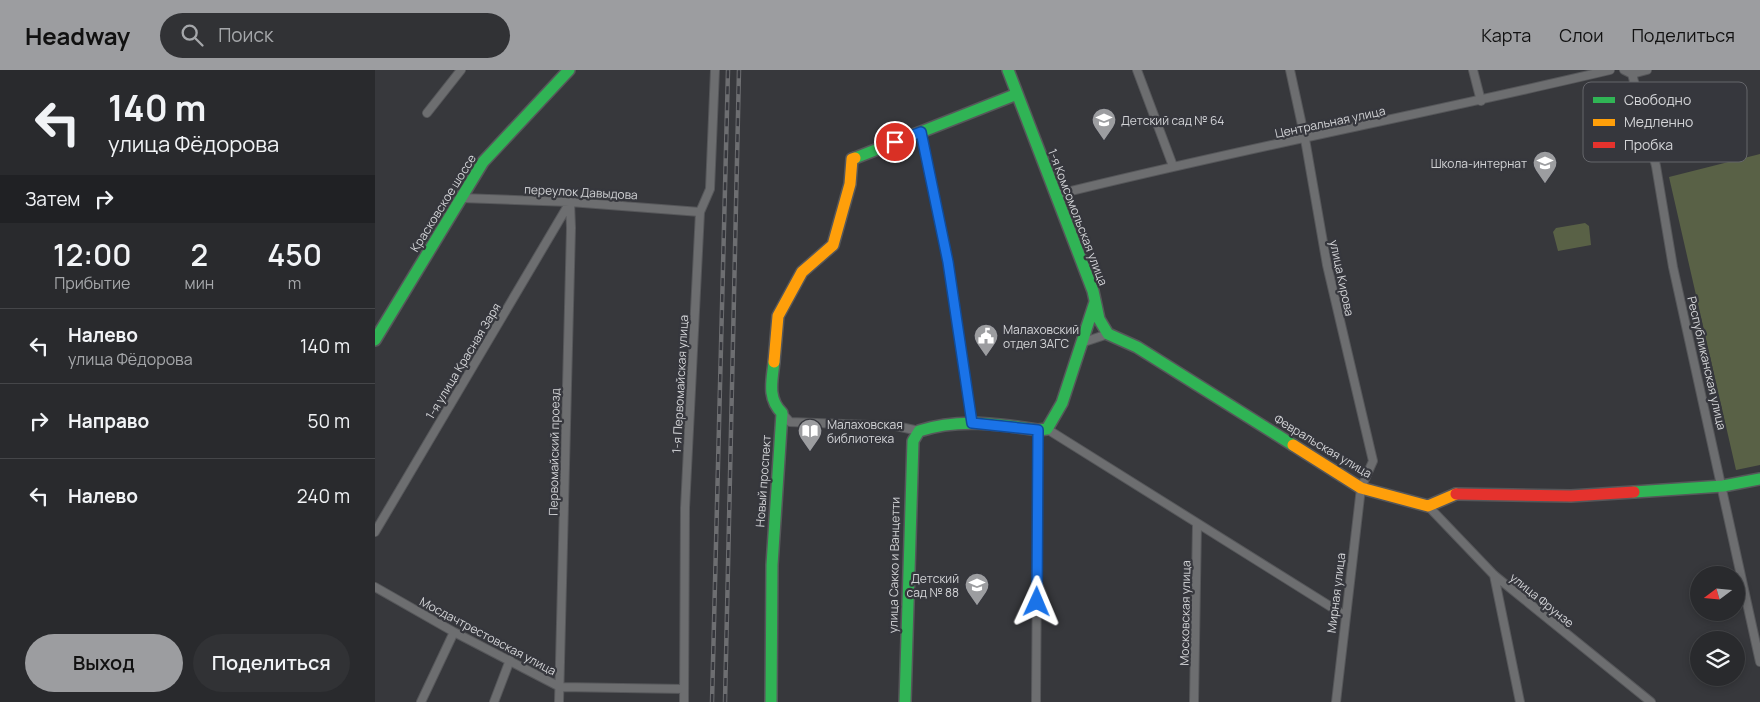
<!DOCTYPE html>
<html lang="ru">
<head>
<meta charset="utf-8">
<style>
	:root { --surface:#292a2d; --page:#313235; --text:#f1f3f6; --muted:#a5a7aa; --line:#454649; --accent:#9c9da0 }
	body { margin:0; font-family:Manrope,sans-serif; background:var(--page); color:var(--text); height:100vh; display:flex; flex-direction:column; font-size:19px; white-space:nowrap }
	* { box-sizing:border-box; margin:0 }
	p { font-size:16px; color:var(--muted) }
	.icon { flex:none; width:28px; height:28px; fill:none; stroke:currentColor; stroke-width:2; stroke-linecap:round; stroke-linejoin:round }
	.map { position:relative; flex:1; overflow:hidden }
	.sheet { display:flex; flex-direction:column; background:var(--surface); width:375px }
	.sheet>* { flex:none }
	.banner { background:#292a2d; color:var(--text); overflow:hidden }
	.needle { width:32px; rotate:254deg }
	.fabs { position:absolute; left:1315px; top:496px; display:grid; gap:10px }
	.fabs a { display:grid; place-items:center; width:55px; height:55px; border-radius:50%; background:var(--surface); box-shadow:0 2px 8px #0003,0 0 0 1px var(--line); font-size:25px }
	.pin { position:absolute; display:grid; place-items:center; width:42px; height:42px; color:#fff; margin:-21px; border:2px solid #fff; border-radius:50%; box-shadow:0 1px 5px #0007 }
	.me { position:absolute; width:55px; margin:-28px; rotate:1deg; stroke-linejoin:round; filter:drop-shadow(0 0 4px #0008) }
	.turn { display:flex; align-items:center; gap:18px; height:105px; padding:0 25px; font-size:22px }
	.turn .icon { width:65px; height:65px; stroke-width:2.5 }
	.turn b { display:block; font-size:35px; line-height:42px }
	.then { display:flex; align-items:center; height:48px; padding:0 25px; background:#0003; gap:10px; font-size:19px }
	.eta { display:flex; justify-content:space-evenly; align-items:center; height:85px; text-align:center }
	.eta b { font-size:30px; font-weight:600; line-height:35px }
	.button { display:flex; gap:10px; margin-top:auto; padding:10px 25px }
	.button a { flex:1; height:58px; border-radius:30px; background:var(--accent); color:#111; font-size:20px; font-weight:600; line-height:58px; text-align:center }
	.button a+a { background:var(--page); color:var(--text) }
	ul { padding:0; list-style:none }
	li { display:flex; align-items:center; gap:15px; height:75px; padding:0 25px; border-top:1px solid var(--line) }
	li div { flex:1 }
	li b { display:block; font-size:19px }
	li em { font-style:normal }
	header { display:flex; align-items:center; gap:30px; box-sizing:border-box; height:70px; padding:0 25px; background:var(--accent); color:#111 }
	header strong { font-size:24px }
	nav { display:flex; gap:28px; margin-inline-start:auto; font-size:18px }
	.search { width:350px; height:45px; background:var(--page); display:flex; align-items:center; gap:12px; box-sizing:border-box; padding:0 18px; border-radius:28px; color:var(--muted); font-size:19px }
	main { display:flex; flex:1; min-height:0 }
	.map>svg:first-child { display:block }
	.green { fill:#596146 }
	.lines { fill:none; stroke-linecap:round; stroke-linejoin:round }
	.street-casing { stroke:#56575a; stroke-width:10 }
	.fast-casing { stroke:#56575a; stroke-width:14 }
	.slow-casing { stroke:#56575a; stroke-width:14 }
	.jam-casing { stroke:#56575a; stroke-width:14 }
	.street { stroke:#6d6e70; stroke-width:8 }
	.fast { stroke:#30b455; stroke-width:11 }
	.slow { stroke:#ff9f0a; stroke-width:11 }
	.jam { stroke:#e5322d; stroke-width:11 }
	.rail-casing { stroke:#6d6e71; stroke-width:4.5 }
	.rail { stroke:#36373d; stroke-width:2.5; stroke-dasharray:8; stroke-linecap:butt }
	.route-casing { stroke:#114b97; stroke-width:12 }
	.route { stroke:#1a73e8; stroke-width:9 }
	.labels { text-anchor:middle; dominant-baseline:central; stroke-width:4.5; stroke-linejoin:round; paint-order:stroke }
	.poi-label { font-size:12px; fill:#d2d3d6; stroke:#36373d; text-anchor:start }
	.street-label { font-size:12px; fill:#d2d3d6; stroke:#36373d }
	.key { fill:#36373d; stroke:#65666b; stroke-width:1 }
	.key-label { font-size:14px; fill:#d2d3d6 }
</style>
</head>
<body>
<header>
<strong>Headway</strong>
<div class="search"><svg class="icon" aria-label="search" viewBox="0 0 24 24"><circle cx="10" cy="10" r="6"/><path d="M15 15l6 6"/></svg>Поиск</div>
<nav><a>Карта</a><a>Слои</a><a>Поделиться</a></nav>
</header>
<main>
<section class="sheet">
<div class="banner">
<div class="turn"><svg class="icon" aria-label="left" viewBox="0 0 24 24"><path d="M17 20v-9H6M10 6l-5 5 5 5"/></svg><div><b>140 m</b>улица Фёдорова</div></div>
<div class="then">Затем<svg class="icon" aria-label="right" viewBox="0 0 24 24"><path d="M7 20v-9h11M14 6l5 5-5 5"/></svg></div>
</div>
<div class="eta">
<div><b>12:00</b><p>Прибытие</p></div>
<div><b>2</b><p>мин</p></div>
<div><b>450</b><p>m</p></div>
</div>
<ul>
<li><svg class="icon" aria-label="left" viewBox="0 0 24 24"><path d="M17 20v-9H6M10 6l-5 5 5 5"/></svg><div><b>Налево</b><p>улица Фёдорова</p></div><em>140 m</em></li>
<li><svg class="icon" aria-label="right" viewBox="0 0 24 24"><path d="M7 20v-9h11M14 6l5 5-5 5"/></svg><div><b>Направо</b></div><em>50 m</em></li>
<li><svg class="icon" aria-label="left" viewBox="0 0 24 24"><path d="M17 20v-9H6M10 6l-5 5 5 5"/></svg><div><b>Налево</b></div><em>240 m</em></li>
</ul>
<div class="button"><a>Выход</a><a>Поделиться</a></div>
</section>
<div class="map">
<svg width="1385" height="632" viewBox="0 0 1385 632">
	<rect width="100%" height="100%" fill="#37383c"/>
	<!-- green -->
	<path class="green" d="M1385,84V395L1361,400L1294,107Z
		M1210,153L1214,156L1216,175L1183,181L1178,162L1181,158Z"/>
	<g class="lines">
		<defs>
			<path id="street" d="M762,0L798,96
				M915,0L930,69L952,195L998,391L986,418L961,632
				M1098,0L1106,31
				M1249,0L1257,4L1272,0
				M1256,0L1281,96L1298,197L1385,592
				M52,43L86,0
				M546,62L573,192L597,353
				M680,125C864,79 1050,44 1235,0
				M86,128L195,132L325,142
				M706,273L733,264
				M407,343L415,352L521,356L544,361
				M672,359L969,545
				M1053,436L1119,505L1276,632
				M0,462L195,132
				M1119,505L1145,632
				M0,517L79,562L185,617L309,619
				M46,632L79,562
				M119,632L135,590
				M184,632L196,158L195,132
				M309,632L310,438L325,142L335,119L340,0
				M661,632L663,360
				M819,632L822,454"/>
			<path id="fast" d="M633,0L718,221L724,249L733,264L762,277L918,375
				M480,88L642,24
				M0,270L108,92L194,0
				M1259,422L1348,416L1385,409
				M396,632L397,495L407,343C392,328 397,311 399,292
				M530,632L538,371L544,361C584,348 623,354 663,360L672,359L687,333L720,232"/>
			<path id="slow" d="M399,292L403,246L427,202L458,175L475,114L477,89L480,88
				M918,375L986,418L1053,436L1081,424"/>
			<path id="jam" d="M1081,424L1196,426L1259,422"/>
		</defs>
		<!-- street casing -->
		<use href="#street" class="street-casing"/>
		<!-- fast casing -->
		<use href="#fast" class="fast-casing"/>
		<!-- slow casing -->
		<use href="#slow" class="slow-casing"/>
		<!-- jam casing -->
		<use href="#jam" class="jam-casing"/>
		<!-- street -->
		<use href="#street" class="street"/>
		<!-- fast -->
		<use href="#fast" class="fast"/>
		<!-- slow -->
		<use href="#slow" class="slow"/>
		<!-- jam -->
		<use href="#jam" class="jam"/>
		<defs>
			<path id="rail" d="M337,632L353,0
				M350,632L364,0"/>
		</defs>
		<!-- rail casing -->
		<use href="#rail" class="rail-casing"/>
		<!-- rail -->
		<use href="#rail" class="rail"/>
	</g>
	<g class="lines">
		<defs>
			<path id="route" d="M520,72L546,62L573,192L597,353L663,360L662,532"/>
		</defs>
		<!-- route casing -->
		<use href="#route" class="route-casing"/>
		<!-- route -->
		<use href="#route" class="route"/>
	</g>
	<!-- icons -->
	<defs>
		<symbol id="school-pin" viewBox="-11 -11 22 30"><path d="M0 17L-7.5 6A9.5 9.5 0 1 1 7.5 6Z" fill="#9c9da0" stroke="#36373d"/><path d="M0-5L7-2L0 1L-7-2ZM-4 1L0 2.5L4 1V4Q0 6-4 4Z" fill="#fff"/></symbol>
		<symbol id="civic-pin" viewBox="-11 -11 22 30"><path d="M0 17L-7.5 6A9.5 9.5 0 1 1 7.5 6Z" fill="#9c9da0" stroke="#36373d"/><path d="M-.6-6.5H3V-4.5H.6V-3L4-1V1h2V6H-6V1h2V-1L-.6-3ZM-1.2 2.5V6h2.4V2.5Z" fill="#fff"/></symbol>
		<symbol id="library-pin" viewBox="-11 -11 22 30"><path d="M0 17L-7.5 6A9.5 9.5 0 1 1 7.5 6Z" fill="#9c9da0" stroke="#36373d"/><path d="M-6-4Q-3-5.5-.7-3.5V5Q-3 3-6 4ZM6-4Q3-5.5 .7-3.5V5Q3 3 6 4Z" fill="#fff"/></symbol>
	</defs>
	<g fill-rule="evenodd">
		<use href="#school-pin" x="715" y="36" width="28" height="38"/>
		<use href="#school-pin" x="1156" y="79" width="28" height="38"/>
		<use href="#civic-pin" x="597" y="252" width="28" height="38"/>
		<use href="#library-pin" x="421" y="347" width="28" height="38"/>
		<use href="#school-pin" x="588" y="501" width="28" height="38"/>
	</g>
	<g class="labels">
		<!-- poi labels -->
		<g class="poi-label">
			<text x="746" y="50">Детский сад № 64</text>
			<text x="1152" y="93" text-anchor="end">Школа-интернат</text>
			<text x="628" y="259">Малаховский<tspan x="628" dy="14">отдел ЗАГС</tspan></text>
			<text x="452" y="354">Малаховская<tspan x="452" dy="14">библиотека</tspan></text>
			<text x="584" y="508" text-anchor="end">Детский<tspan x="584" dy="14">сад № 88</tspan></text>
		</g>
		<!-- street labels -->
		<g class="street-label">
			<text transform="translate(955 52) rotate(-12)">Центральная улица</text>
			<text transform="translate(206 122) rotate(3)">переулок Давыдова</text>
			<text transform="translate(68 133) rotate(-58)">Красковское шоссе</text>
			<text transform="translate(703 147) rotate(69)">1-я Комсомольская улица</text>
			<text transform="translate(967 208) rotate(78)">улица Кирова</text>
			<text transform="translate(88 291) rotate(-59)">1-я улица Красная Заря</text>
			<text transform="translate(1332 293) rotate(77)">Республиканская улица</text>
			<text transform="translate(305 314) rotate(-87)">1-я Первомайская улица</text>
			<text transform="translate(948 376) rotate(31)">Февральская улица</text>
			<text transform="translate(179 382) rotate(-89)">Первомайский проезд</text>
			<text transform="translate(388 411) rotate(-86)">Новый проспект</text>
			<text transform="translate(519 495) rotate(-89)">улица Сакко и Ванцетти</text>
			<text transform="translate(961 523) rotate(-83)">Мирная улица</text>
			<text transform="translate(1167 530) rotate(39)">улица Фрунзе</text>
			<text transform="translate(810 543) rotate(-89)">Московская улица</text>
			<text transform="translate(113 566) rotate(28)">Мосдачтрестовская улица</text>
		</g>
	</g>
	<!-- legend -->
	<rect x="1208" y="12" width="164" height="80" rx="8" class="key"/>
	<rect x="1218" y="27" width="22" height="6" fill="#30b455"/>
	<rect x="1218" y="49" width="22" height="7" fill="#ff9f0a"/>
	<rect x="1218" y="72" width="22" height="6" fill="#e5322d"/>
	<g class="key-label">
		<text x="1249" y="35">Свободно</text>
		<text x="1249" y="57">Медленно</text>
		<text x="1249" y="80">Пробка</text>
	</g>
</svg>
<div class="fabs">
<a><svg class="needle" viewBox="-14 -14 28 28"><path d="M0-13l5 13h-10z" fill="#e53935"/><path d="M0 13l5-13h-10z" fill="#a5a7aa"/></svg></a>
<a><svg class="icon" aria-label="layers" viewBox="0 0 24 24"><path d="M12 4l9 5-9 5-9-5zM3 14l9 5 9-5"/></svg></a>
</div>
<div class="pin" style="left:520px;top:72px;background:#d93025"><svg class="icon" aria-label="arrive" viewBox="0 0 24 24"><path d="M6 21V4h12l-3 4 3 4H6"/></svg></div>
<svg class="me" style="left:662px;top:532px" viewBox="-20 -20 40 40"><path d="M0-17L14 15 0 8-14 15z" fill="#1a73e8" stroke="#fff" stroke-width="4"/></svg>
</div>
</main>
</body>
</html>
